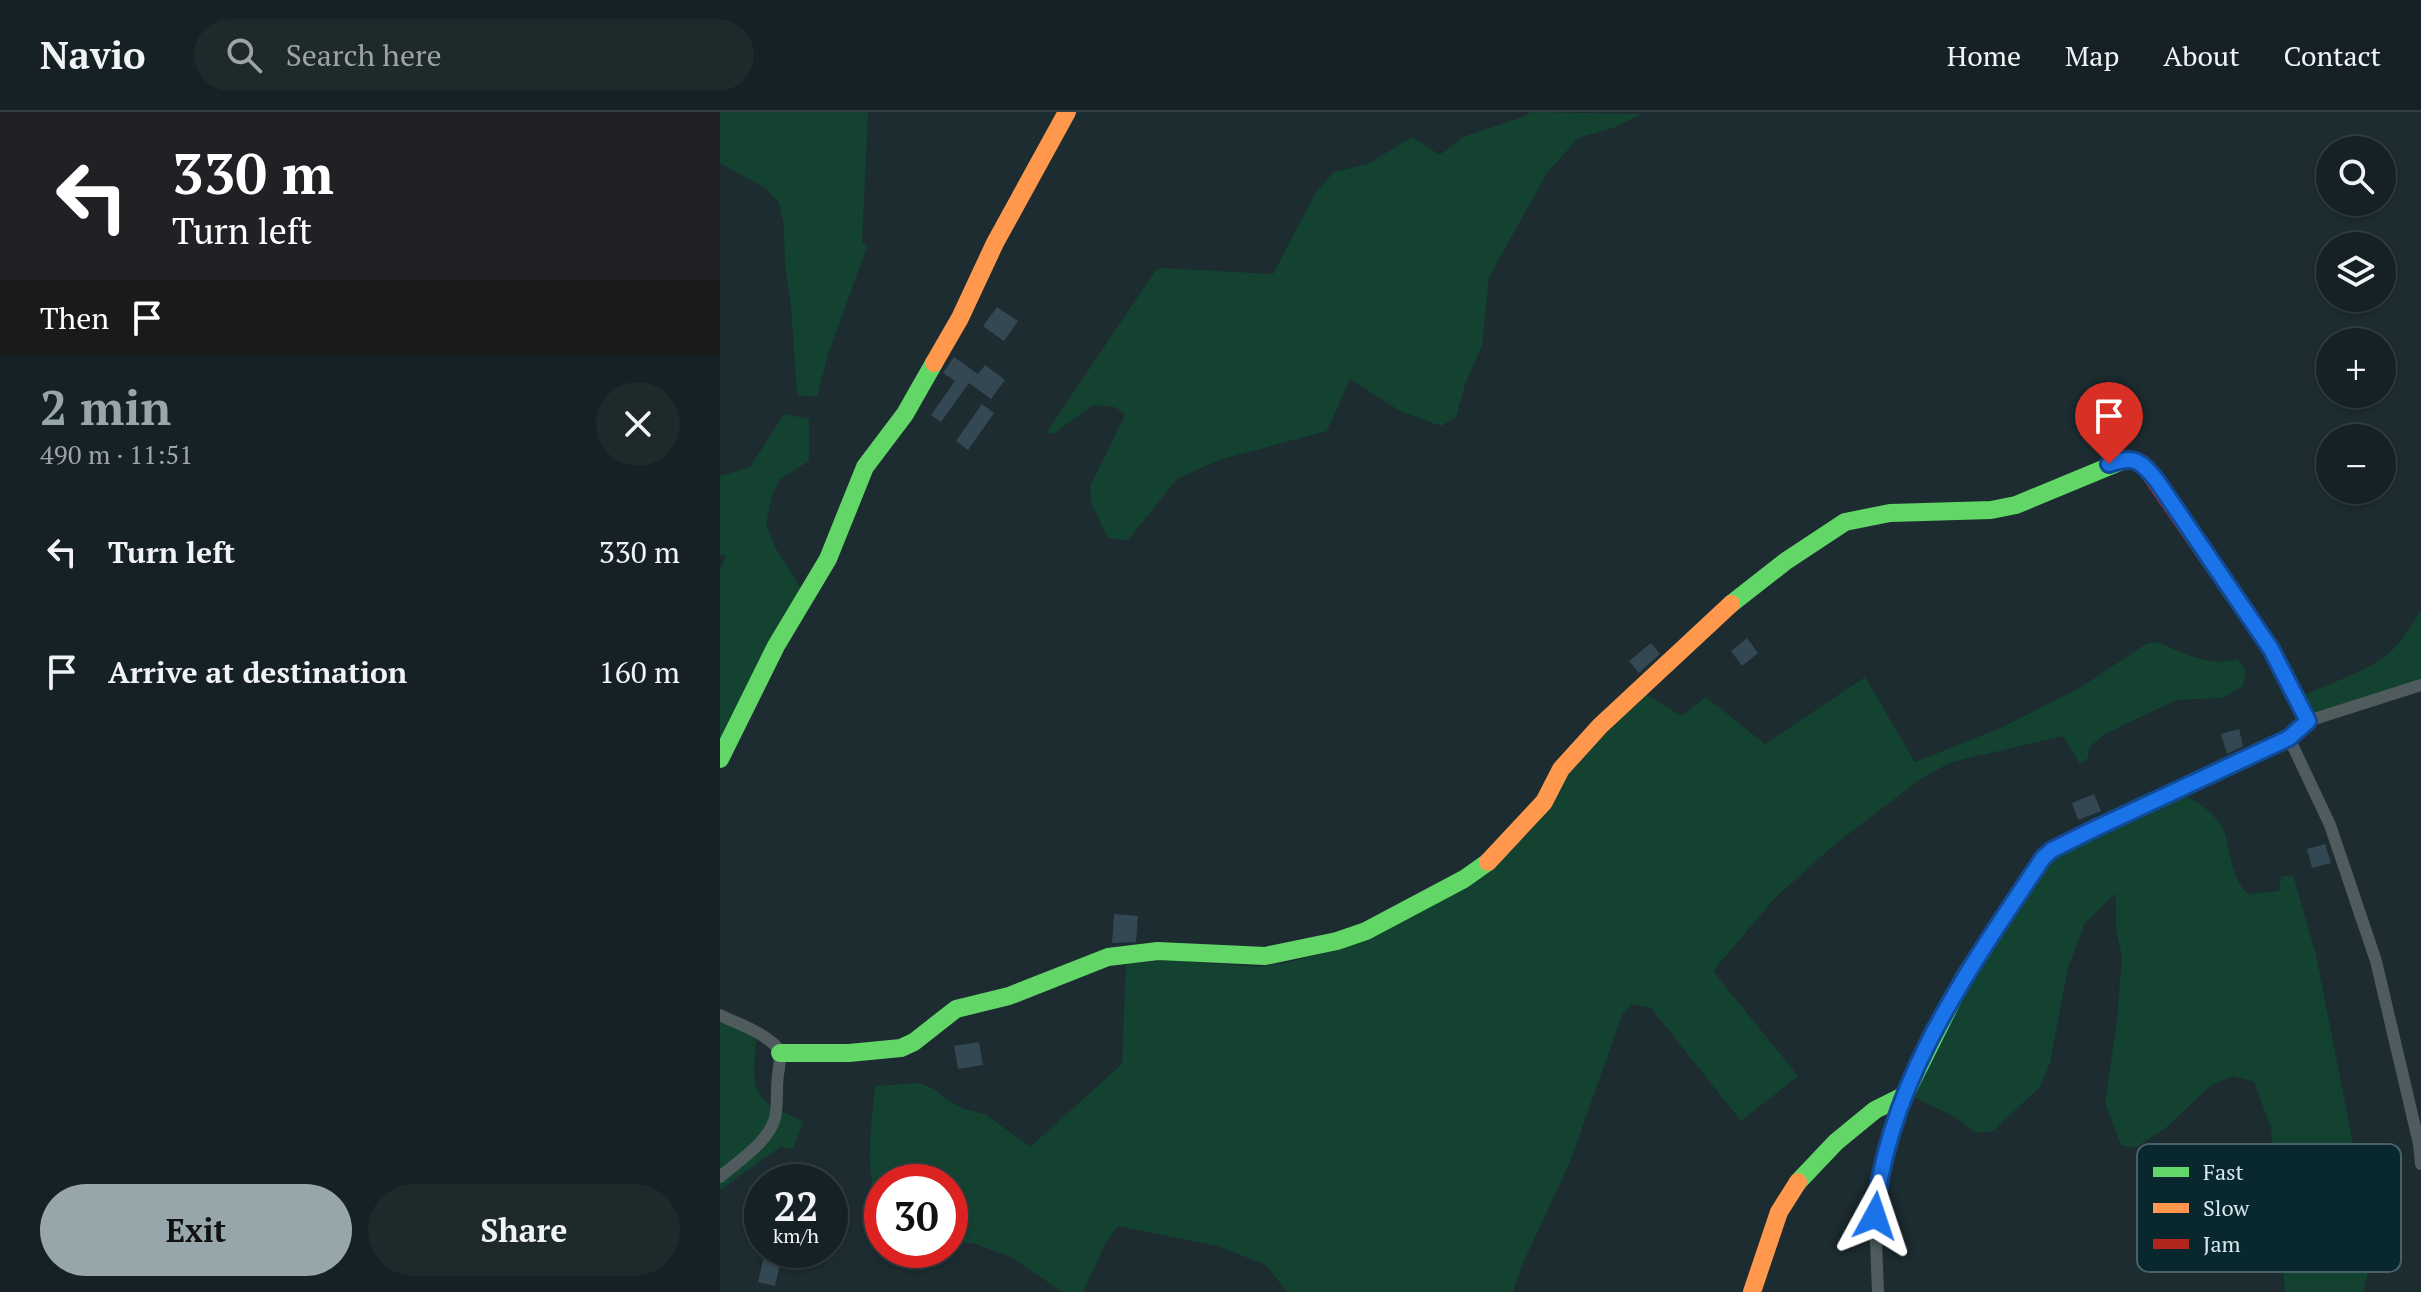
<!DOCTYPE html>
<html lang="en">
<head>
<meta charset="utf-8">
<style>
	:root { --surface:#152124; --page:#1e292c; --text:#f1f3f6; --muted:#9da3a6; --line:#343e41; --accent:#96a6aa }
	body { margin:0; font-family:"PT Serif",serif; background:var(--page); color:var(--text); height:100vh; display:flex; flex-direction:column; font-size:30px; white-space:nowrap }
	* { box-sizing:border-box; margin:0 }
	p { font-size:26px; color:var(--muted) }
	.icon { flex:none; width:44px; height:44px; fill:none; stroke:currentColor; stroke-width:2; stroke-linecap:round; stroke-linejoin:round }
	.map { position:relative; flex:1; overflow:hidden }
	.panel { display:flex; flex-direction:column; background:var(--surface); width:720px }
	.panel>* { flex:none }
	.banner { background:#202124; color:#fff; overflow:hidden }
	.buttons { position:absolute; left:1596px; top:24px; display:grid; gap:16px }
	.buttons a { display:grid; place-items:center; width:80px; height:80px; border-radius:50%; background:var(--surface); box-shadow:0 2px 6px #0004,0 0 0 2px var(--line); font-size:40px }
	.speed { position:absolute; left:24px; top:1052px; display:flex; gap:16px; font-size:40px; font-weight:700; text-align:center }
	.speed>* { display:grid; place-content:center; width:104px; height:104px; border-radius:50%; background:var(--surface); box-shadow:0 2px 6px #0004,0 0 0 2px var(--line); line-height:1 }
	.speed small { font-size:20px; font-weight:400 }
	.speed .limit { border:12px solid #d22; background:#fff; color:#111 }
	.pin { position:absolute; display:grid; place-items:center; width:68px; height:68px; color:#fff; margin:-82px -34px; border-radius:50% 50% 50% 0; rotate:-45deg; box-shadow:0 0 8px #0007 }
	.pin .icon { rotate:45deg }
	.me { position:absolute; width:88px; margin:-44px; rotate:5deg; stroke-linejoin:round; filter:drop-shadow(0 0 6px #0008) }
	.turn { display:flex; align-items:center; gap:28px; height:168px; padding:0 40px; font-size:36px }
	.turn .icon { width:104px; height:104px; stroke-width:2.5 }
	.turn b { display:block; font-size:56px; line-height:68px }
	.then { display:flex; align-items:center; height:76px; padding:0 40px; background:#0003; gap:16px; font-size:30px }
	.round { display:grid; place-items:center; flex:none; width:84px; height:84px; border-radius:42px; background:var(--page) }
	.head { display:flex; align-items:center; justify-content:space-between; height:136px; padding:0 40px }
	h1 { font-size:48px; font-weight:700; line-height:60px; color:var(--accent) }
	.cta { display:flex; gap:16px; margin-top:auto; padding:16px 40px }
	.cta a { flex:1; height:92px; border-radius:48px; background:var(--accent); color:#111; font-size:32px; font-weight:700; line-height:92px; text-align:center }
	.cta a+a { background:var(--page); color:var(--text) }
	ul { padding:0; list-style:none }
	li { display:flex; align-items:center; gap:24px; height:120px; padding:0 40px }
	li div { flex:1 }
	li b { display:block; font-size:30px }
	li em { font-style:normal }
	header { display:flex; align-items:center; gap:48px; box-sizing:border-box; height:112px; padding:0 40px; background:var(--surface); border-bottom:2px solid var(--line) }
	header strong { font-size:38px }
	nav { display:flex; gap:44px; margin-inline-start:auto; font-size:28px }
	.search { width:560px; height:72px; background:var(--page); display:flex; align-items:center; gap:20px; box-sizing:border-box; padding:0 28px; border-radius:44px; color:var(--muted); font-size:30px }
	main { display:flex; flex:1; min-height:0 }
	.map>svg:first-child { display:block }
	.green { fill:#134231 }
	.building { fill:#344853 }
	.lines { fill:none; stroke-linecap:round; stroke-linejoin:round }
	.street { stroke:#505b5e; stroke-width:12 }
	.fast { stroke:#63d668; stroke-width:18 }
	.slow { stroke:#ff974d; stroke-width:18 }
	.jam { stroke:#b3261e; stroke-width:18 }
	.route-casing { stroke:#114b97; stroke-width:20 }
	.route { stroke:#1a73e8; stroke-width:14 }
	.key { fill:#09272e; stroke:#476167; stroke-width:2 }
	.key-label { font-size:22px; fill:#d8e8ec }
</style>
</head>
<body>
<header>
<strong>Navio</strong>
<div class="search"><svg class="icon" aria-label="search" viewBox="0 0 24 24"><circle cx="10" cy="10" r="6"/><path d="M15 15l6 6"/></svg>Search here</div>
<nav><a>Home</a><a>Map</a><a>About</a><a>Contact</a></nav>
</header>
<main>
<section class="panel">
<div class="banner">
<div class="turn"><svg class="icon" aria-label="left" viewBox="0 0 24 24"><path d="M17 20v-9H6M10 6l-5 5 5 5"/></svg><div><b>330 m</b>Turn left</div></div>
<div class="then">Then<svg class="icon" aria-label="arrive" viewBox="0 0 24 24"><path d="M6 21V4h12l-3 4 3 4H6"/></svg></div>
</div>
<div class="head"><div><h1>2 min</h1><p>490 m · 11:51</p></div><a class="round"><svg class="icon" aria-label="close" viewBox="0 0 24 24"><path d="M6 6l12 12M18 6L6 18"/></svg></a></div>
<ul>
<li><svg class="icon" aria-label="left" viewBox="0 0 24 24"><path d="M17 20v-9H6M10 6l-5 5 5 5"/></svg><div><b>Turn left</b></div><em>330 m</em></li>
<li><svg class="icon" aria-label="arrive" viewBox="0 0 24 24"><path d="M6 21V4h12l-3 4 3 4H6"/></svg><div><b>Arrive at destination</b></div><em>160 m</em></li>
</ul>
<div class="cta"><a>Exit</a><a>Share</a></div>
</section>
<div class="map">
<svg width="1701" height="1180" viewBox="0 0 1701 1180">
	<rect width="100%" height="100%" fill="#1c2c30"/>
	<!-- green -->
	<path class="green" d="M0,0H148L142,130L147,135L108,242L97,285L77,283L71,193L65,154L64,113L59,90L45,76L0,51Z
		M810,0L921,2L893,16L858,26L827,61L769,165L762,234L746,269L736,305L721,314L680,299L630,267L607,319L502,347L458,366L408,428L388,426L371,391L370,374L405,303L395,295L373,293L333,322L326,321L436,158L442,156L553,162L596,80L614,60L648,52L692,25L720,43L743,25L808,3Z
		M64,302L89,307V349L60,367L52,383L46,412L55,435L81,477L0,632V458L6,443H0V364L30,355Z
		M1701,498V567L1592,606L1582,584C1610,571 1643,561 1667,543C1681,531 1691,514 1701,498Z
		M1437,530C1462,540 1489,556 1517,547L1526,558L1523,574L1503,586L1456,588L1385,622L1369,635L1368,646L1360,652L1343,624L1232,650L1203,665L1114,733L1055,786L993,859L1078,964L1021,1009L931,896L912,892L902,903L850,1050L802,1153L793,1180H567L546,1153L498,1134L398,1114L386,1130L363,1180H342L293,1146L256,1132L230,1129V1070H162V1093C141,1069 153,1005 155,974L199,971L214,977L227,988L244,997L265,1002L310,1035L402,952L406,852L448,848L538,855L565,851L615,838L726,784L848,661L885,619L925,581L961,604L986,585L1045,632L1145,565L1195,650L1283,615L1358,577L1426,532Z
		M1446,673C1465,683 1495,697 1504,719C1512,742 1510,765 1528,782L1559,779L1561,765L1573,763L1596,843L1648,1108L1650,1151L1643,1180H1565L1551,1016L1534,970L1513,964L1491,973L1448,1014L1415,1036L1401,1033L1385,991L1397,909L1402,844L1396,818V781L1365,811L1348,856L1330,951L1320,975L1273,1019L1256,1021L1233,1004L1194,985L1250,868L1335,743L1383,720L1378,704Z
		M0,909L36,926C32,981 30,987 83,1009L73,1037L60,1035L0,1078Z"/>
	<!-- building -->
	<path class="building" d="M277,195L298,209L284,229L263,214Z
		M234,245L258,262L265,253L285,268L271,287L249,271L221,310L211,303L235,269L223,261Z
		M262,292L274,301L248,338L236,329Z
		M1027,526L1038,541L1022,554L1011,539Z
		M931,531L940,542L919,561L909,549Z
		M1519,617L1523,634L1507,642L1501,622Z
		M1374,682L1381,699L1358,708L1352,691Z
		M1605,732L1611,751L1592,756L1587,737Z
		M394,802L418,804L416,830L392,831Z
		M259,930L263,953L238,957L234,934Z
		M45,1140L62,1144L55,1174L38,1170Z"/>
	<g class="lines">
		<!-- street -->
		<path class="street" d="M1588,609L1701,573
			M1569,626L1610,713L1656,849L1699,1032L1701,1052
			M0,903C18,912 40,919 55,933C63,941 59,953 58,963C56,977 58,994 55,1006C48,1031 18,1049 0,1065
			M1158,1180L1155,1104L1158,1065L1185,983"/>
		<!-- fast -->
		<path class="fast" d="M1011,492L1066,449L1125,410L1170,401L1271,398L1296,393L1407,347
			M0,647L56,534L108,447L145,355L185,302L214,251
			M60,941H129L181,936L194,930L236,897L289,884L388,845L438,839L545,844L617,829L646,819L744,767L768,750
			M1078,1070L1116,1030L1155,998L1185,983L1244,865L1323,746L1332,738L1372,718L1501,658"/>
		<!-- slow -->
		<path class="slow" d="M214,251L240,206L275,131L347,0
			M768,750L824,690L841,657L880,614L1011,492
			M1032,1180L1059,1100L1078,1070"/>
		<!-- jam -->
		<path class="jam" d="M1407,347L1423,352L1551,537L1588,609L1569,626L1501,658"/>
	</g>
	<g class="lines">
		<defs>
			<path id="route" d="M1155,1104C1166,971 1251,854 1323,746L1332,738L1372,718L1569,626L1588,609L1551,537L1437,369C1421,349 1415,343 1389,352"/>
		</defs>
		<!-- route casing -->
		<use href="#route" class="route-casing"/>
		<!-- route -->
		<use href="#route" class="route"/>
	</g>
	<!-- legend -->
	<rect x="1417" y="1032" width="264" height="128" rx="12" class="key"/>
	<rect x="1433" y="1055" width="36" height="10" fill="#63d668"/>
	<rect x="1433" y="1091" width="36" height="10" fill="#ff974d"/>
	<rect x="1433" y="1127" width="36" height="10" fill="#b3261e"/>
	<g class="key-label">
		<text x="1483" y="1068">Fast</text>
		<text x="1483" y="1104">Slow</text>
		<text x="1483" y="1140">Jam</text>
	</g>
</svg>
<div class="buttons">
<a><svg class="icon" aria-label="search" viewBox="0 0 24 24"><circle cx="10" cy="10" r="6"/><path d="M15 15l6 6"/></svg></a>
<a><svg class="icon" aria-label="layers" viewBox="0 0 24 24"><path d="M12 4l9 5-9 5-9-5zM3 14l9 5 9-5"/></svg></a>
<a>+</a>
<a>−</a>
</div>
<div class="speed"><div>22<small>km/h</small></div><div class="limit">30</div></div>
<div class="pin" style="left:1389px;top:352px;background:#d93025"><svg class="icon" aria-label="arrive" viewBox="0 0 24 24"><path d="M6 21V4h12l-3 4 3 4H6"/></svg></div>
<svg class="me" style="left:1155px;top:1104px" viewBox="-20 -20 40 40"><path d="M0-17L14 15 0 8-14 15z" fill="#1a73e8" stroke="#fff" stroke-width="4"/></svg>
</div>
</main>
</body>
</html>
